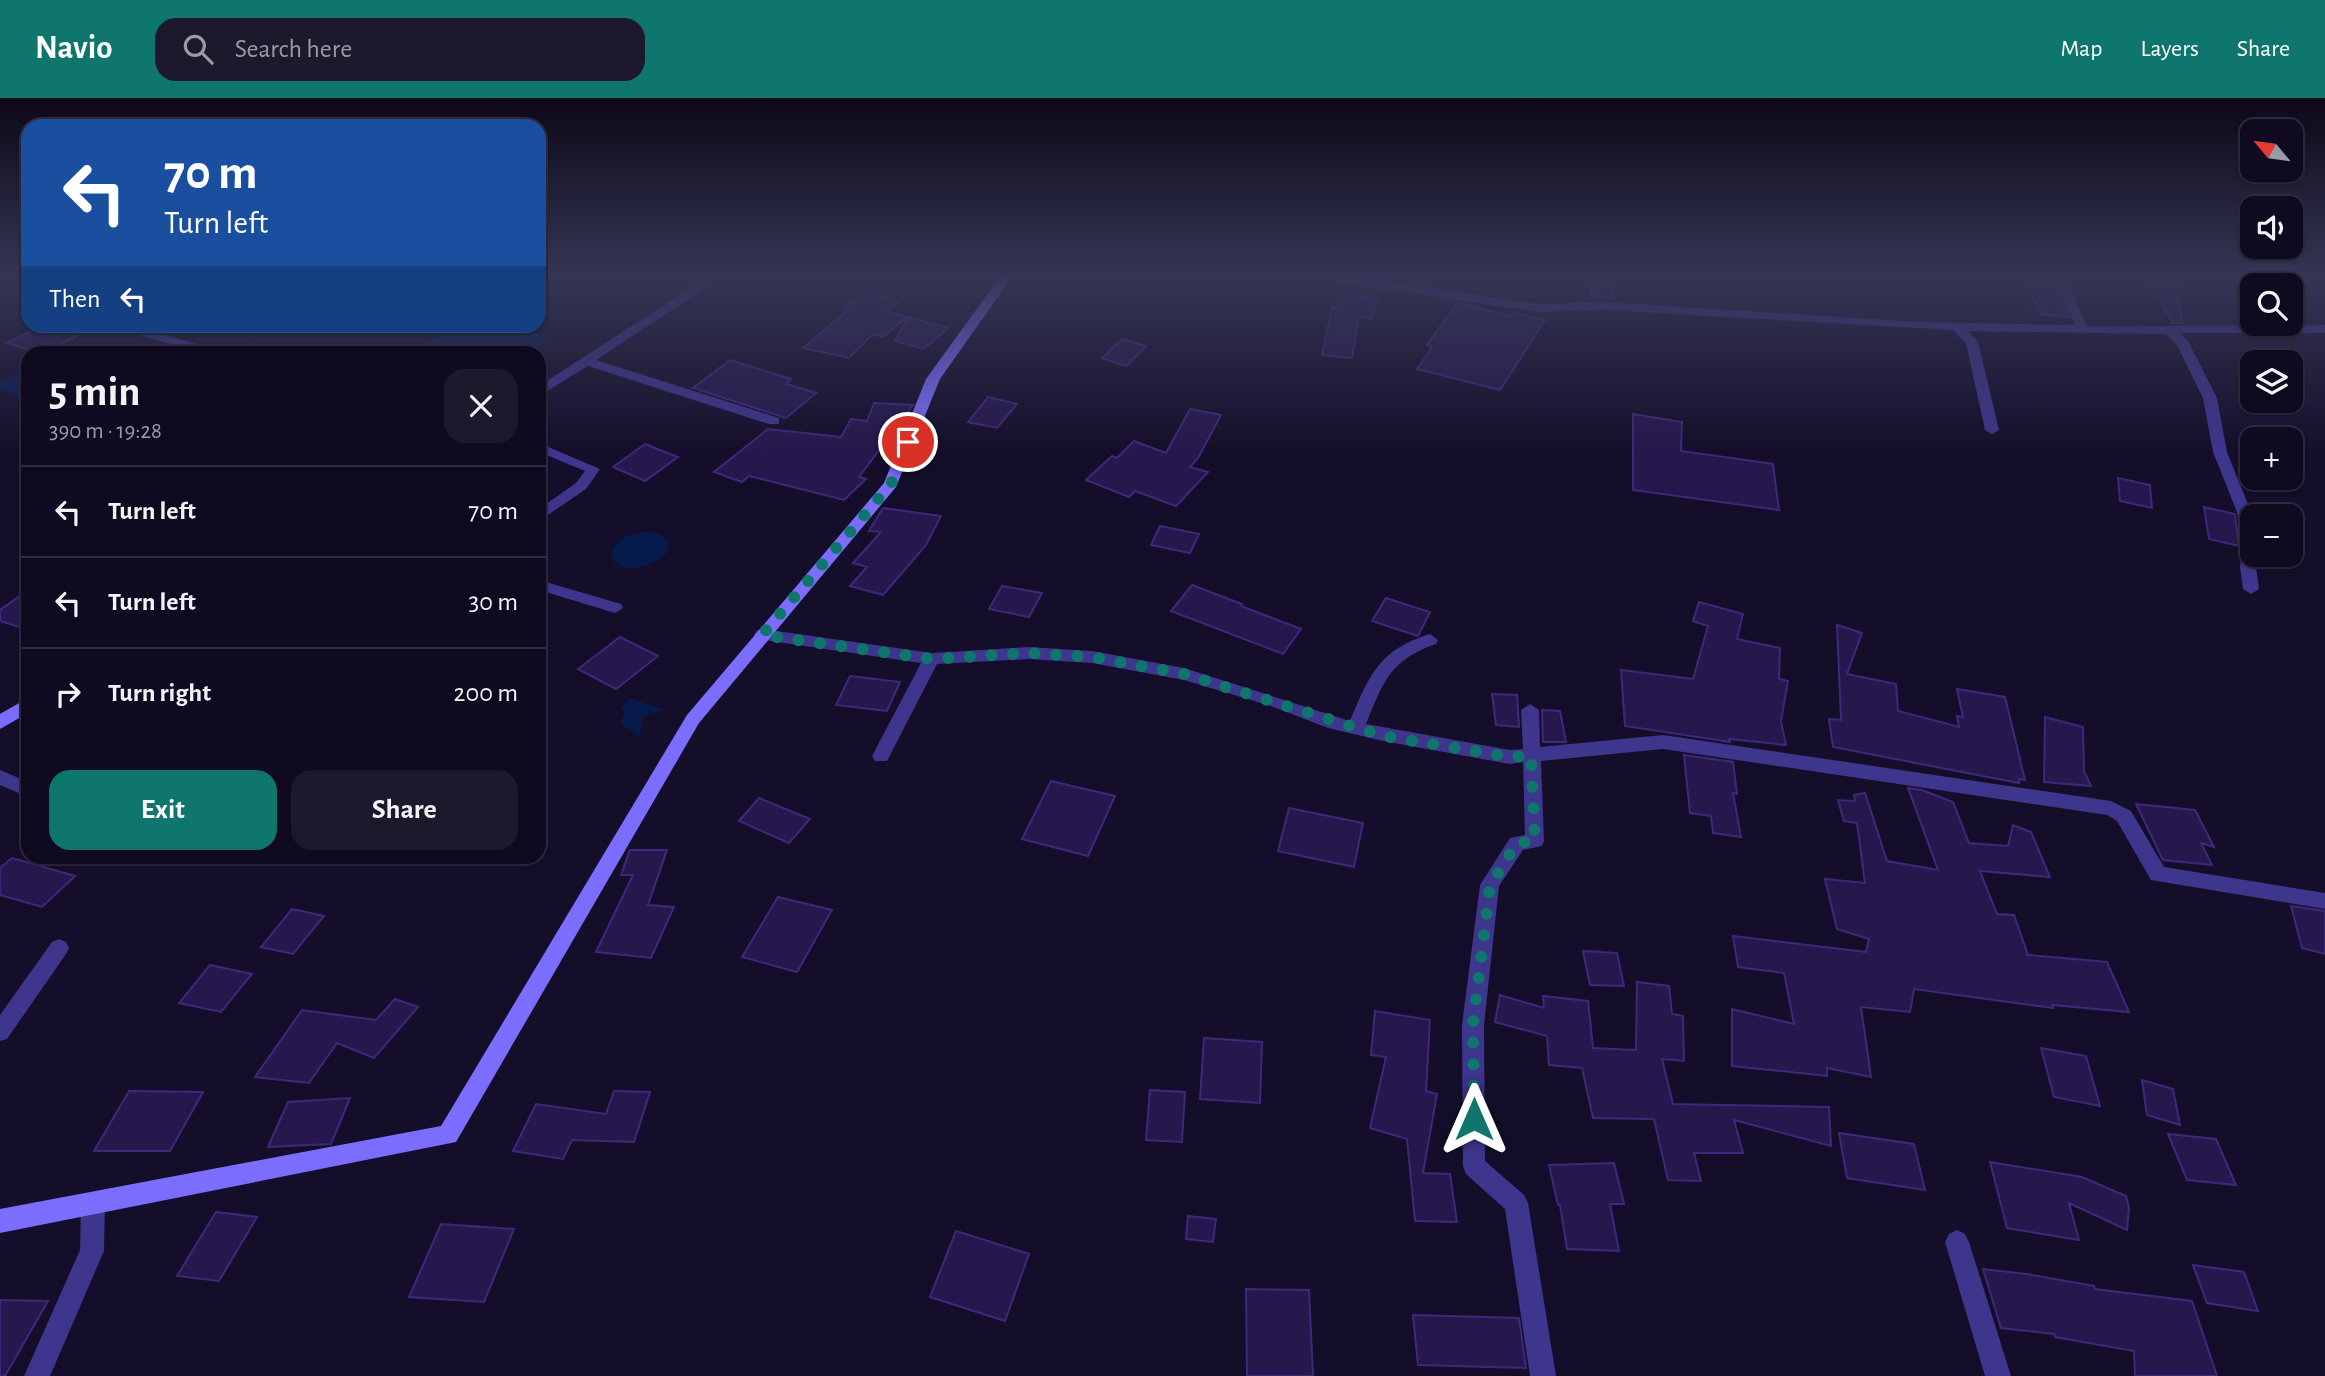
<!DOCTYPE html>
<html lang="en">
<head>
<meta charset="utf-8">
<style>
	:root { --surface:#100a20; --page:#1e182d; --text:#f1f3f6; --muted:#9c9aa5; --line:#302b3e; --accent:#0f766e }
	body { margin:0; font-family:"Alegreya Sans",sans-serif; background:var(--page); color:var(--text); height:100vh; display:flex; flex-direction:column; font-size:26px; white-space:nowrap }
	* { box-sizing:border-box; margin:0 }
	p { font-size:23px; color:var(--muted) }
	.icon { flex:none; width:38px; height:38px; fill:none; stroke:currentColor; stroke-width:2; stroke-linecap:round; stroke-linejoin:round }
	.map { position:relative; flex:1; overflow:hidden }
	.drawer { position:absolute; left:21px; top:248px; width:525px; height:518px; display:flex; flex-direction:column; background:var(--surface); border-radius:21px; box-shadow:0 2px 5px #0004,0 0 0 2px var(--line) }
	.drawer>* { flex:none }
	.guide { position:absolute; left:21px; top:21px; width:525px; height:214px; border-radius:21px; box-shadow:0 2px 5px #0004,0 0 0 2px var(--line); background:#1a4fa0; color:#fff; overflow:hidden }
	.needle { width:46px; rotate:299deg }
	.buttons { position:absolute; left:2240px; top:21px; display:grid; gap:14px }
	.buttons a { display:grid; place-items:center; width:63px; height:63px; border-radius:14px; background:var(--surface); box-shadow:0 2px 5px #0004,0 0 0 2px var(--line); font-size:35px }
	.pin { position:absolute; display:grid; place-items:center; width:60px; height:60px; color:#fff; margin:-30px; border:4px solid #fff; border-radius:50%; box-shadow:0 2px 7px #0007 }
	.me { position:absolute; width:77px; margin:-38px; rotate:0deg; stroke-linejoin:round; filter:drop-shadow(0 0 5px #0008) }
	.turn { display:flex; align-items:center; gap:24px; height:147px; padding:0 28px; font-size:32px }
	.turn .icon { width:91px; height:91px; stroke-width:2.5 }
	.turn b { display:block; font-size:49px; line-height:60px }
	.then { display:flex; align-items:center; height:66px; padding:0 28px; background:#0003; gap:14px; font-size:26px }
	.round { display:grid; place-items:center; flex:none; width:74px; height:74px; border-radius:21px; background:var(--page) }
	.headline { display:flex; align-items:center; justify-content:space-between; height:119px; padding:0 28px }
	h1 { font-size:42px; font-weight:700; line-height:52px }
	.action { display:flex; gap:14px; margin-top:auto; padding:14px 28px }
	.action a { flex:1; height:80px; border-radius:21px; background:var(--accent); color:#fff; font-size:28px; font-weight:700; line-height:80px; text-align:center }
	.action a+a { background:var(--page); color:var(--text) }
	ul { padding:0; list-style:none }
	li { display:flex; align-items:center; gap:21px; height:91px; padding:0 28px; border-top:2px solid var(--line) }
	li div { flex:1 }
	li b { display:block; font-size:26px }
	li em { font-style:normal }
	header { display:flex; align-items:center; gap:42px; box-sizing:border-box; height:98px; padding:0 35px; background:var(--accent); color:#fff }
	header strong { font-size:33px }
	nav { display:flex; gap:38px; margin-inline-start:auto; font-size:24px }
	.search { width:490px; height:63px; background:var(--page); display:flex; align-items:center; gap:18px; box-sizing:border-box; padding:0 24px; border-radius:21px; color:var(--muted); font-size:26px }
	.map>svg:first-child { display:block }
	.water { fill:#061b4c }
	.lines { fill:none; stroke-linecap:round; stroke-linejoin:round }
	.stream { stroke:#061b4c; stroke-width:6 }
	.building { fill:#26184d; stroke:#3e287b; stroke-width:2 }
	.street { fill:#3e358d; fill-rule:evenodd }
	.secondary { fill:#7b6eff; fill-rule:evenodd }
	.route { stroke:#0f766e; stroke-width:12; stroke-dasharray:0 21.6 }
</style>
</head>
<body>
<header>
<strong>Navio</strong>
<div class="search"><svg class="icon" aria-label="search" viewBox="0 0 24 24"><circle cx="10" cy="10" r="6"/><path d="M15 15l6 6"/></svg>Search here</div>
<nav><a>Map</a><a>Layers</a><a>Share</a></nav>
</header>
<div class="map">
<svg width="2325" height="1278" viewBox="0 0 2325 1278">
	<rect width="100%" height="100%" fill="#150e2a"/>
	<!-- water -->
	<path class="water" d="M457,228H515L552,241L529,255H408Z
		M28,271V299L24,301L0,291V285Z
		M644,434C654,434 663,435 669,445L665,457C650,469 626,477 612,461L613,449L625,439Z
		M631,600L666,612L644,617L639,638L620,625L626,613L620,610Z"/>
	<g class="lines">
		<!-- stream -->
		<path class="stream" d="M2012,176L2033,218
			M2088,176L2230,197L2216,176"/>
	</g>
	<!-- building -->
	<path class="building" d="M1590,176H1612V200L1591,198Z
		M2146,176H2173L2183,225H2173Z
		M2027,188L2056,190L2069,219L2041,216Z
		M868,194L898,204L886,213L907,219L883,239L873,236L849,260L803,250L848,212L844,210Z
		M1340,195L1377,200L1372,221L1359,219L1352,260L1322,257L1332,209L1336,210Z
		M1457,205L1512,218L1514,215L1545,222L1500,292L1417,271L1432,249L1427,247Z
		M908,219L948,230L924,251L895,243Z
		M42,228H97L41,256L7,245Z
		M1122,241L1146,248L1126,268L1102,260Z
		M730,262L791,281L786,286L816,295L786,320L693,290Z
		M988,299L1017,306L997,330L968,324Z
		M874,305L913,307L859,379L866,381L844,402L749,378L742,384L714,374L768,331L841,339L851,321L867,323Z
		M1190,311L1221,317L1198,360L1190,369L1208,374L1176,408L1135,393L1129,399L1086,382L1112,358L1117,360L1134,343L1166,355Z
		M1633,316L1682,324L1681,353L1773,366L1779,412L1633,392Z
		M645,346L678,359L645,383L613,369Z
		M2118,380L2150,387L2152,410L2120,403Z
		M2204,409L2235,416L2239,448L2209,441Z
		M883,410L941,418L926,447L883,497L850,488L867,469L853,465L881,434L869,433Z
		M1160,428L1199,436L1190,455L1151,447Z
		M1192,487L1242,506L1241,508L1301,531L1283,556L1171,513Z
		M1002,488L1042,495L1029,519L989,511Z
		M28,492V532L0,523V512Z
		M1386,500L1430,514L1418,538L1372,523Z
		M1699,504L1743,516L1737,541L1780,550L1779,581L1788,583L1781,623L1786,647L1729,641L1730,644L1625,628L1621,572L1693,581L1708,528L1693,523Z
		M1837,527L1862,535L1847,576L1896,586L1898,613L1959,629L1957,618L1963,619L1957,591L2005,599L2025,682L2019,681V685L1833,649L1829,621L1841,622Z
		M620,539L658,558L616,591L578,571Z
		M850,578L900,584L887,613L836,607Z
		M1492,596L1517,597L1519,629L1496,627Z
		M1542,612L1560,613L1566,644H1543Z
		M2045,619L2083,629L2084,673L2091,688L2044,684Z
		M1684,657L1733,664L1737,696L1733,695L1741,739L1713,735L1711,718L1690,715Z
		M1051,683L1115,698L1088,758L1022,741Z
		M1908,690L1922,692L1953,704L1969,745L2008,748L2013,727L2031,734L2050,779L1980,773L1997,816L2014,817L2028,857L2107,864L2129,914L2052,907L2053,910L1914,891L1910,914L1861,909L1871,979L1827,970V978L1732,968V911L1794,926L1784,875L1738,869L1733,838L1866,854L1869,841L1837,831L1825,781L1865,785L1857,725L1844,723L1838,702L1855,703L1854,697L1865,695L1887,763L1938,772Z
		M759,700L810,721L789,745L739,723Z
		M2136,706L2195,712L2214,749L2201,745L2212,767L2163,762Z
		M1289,710L1363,725L1354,769L1278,753Z
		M630,752H667L648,807L674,809L651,860L596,854L633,777H621Z
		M12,760L75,778L42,809L0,797V770Z
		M778,799L832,812L797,874L742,859Z
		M2291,808L2325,813V856L2302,850Z
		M292,811L324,818L293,856L261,849Z
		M1583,853L1617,855L1624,888L1590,887Z
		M210,867L252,876L221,914L179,905Z
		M1637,884L1669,888L1672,916L1683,918L1684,963L1662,961L1673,1006L1829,1009L1831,1048L1734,1022L1743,1055H1694L1701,1083L1668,1082L1654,1021L1593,1020L1582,970L1549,967L1547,938L1495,924L1500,897L1544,910L1543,898L1588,903L1593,950L1636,952Z
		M395,901L418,909L374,960L337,945L309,985L255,979L302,912L376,922Z
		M1375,913L1430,922L1426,993L1437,996L1423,1075L1450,1076L1457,1124L1415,1123L1407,1041L1370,1030L1386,959L1371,957Z
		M1204,940L1262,944L1260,1005L1200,1001Z
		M2041,950L2086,958L2100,1008L2054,999Z
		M2142,982L2173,991L2180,1027L2147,1017Z
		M1150,992L1185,994L1182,1044L1146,1042Z
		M129,993L203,994L170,1053H94Z
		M614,993L650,994L634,1044L572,1042L563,1061L513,1053L536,1006L606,1016Z
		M350,1000L331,1046L268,1049L288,1004Z
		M1839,1035L1914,1046L1925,1092L1847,1080Z
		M2168,1036L2216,1041L2236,1087L2187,1082Z
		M1990,1064L2082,1079L2126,1098L2129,1110L2127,1132L2069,1105L2079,1142L2007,1130Z
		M1614,1065L1624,1106H1610L1619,1153L1567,1151L1560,1107H1558L1549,1067Z
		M216,1114L257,1119L219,1183L177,1178Z
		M1188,1118L1216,1121L1213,1144L1186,1141Z
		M441,1126L514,1131L484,1204L409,1199Z
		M956,1133L1029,1156L1005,1223L930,1199Z
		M2193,1167L2244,1174L2258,1213L2207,1205Z
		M1983,1171L2027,1176L2094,1188L2095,1191L2192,1203L2217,1278H2135L2134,1253L2055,1239L2054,1236L2001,1230Z
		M1246,1191L1309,1192L1313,1278H1247Z
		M0,1202L48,1203L5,1278H0Z
		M1413,1217L1519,1220L1526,1270L1418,1267Z"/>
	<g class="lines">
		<!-- street -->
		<path class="street" d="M712,176H727L596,262L779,320V326H769L588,268L539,298V288Z
			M1303,176H1336L1538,206L1605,204L1918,224L2075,227L2052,176H2064L2087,228L2325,227V235H2180L2189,245L2217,300L2227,354L2251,414L2252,457H2257L2256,469L2259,491L2251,496L2243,491L2240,469L2242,454L2237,414L2213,354L2203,300L2177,247L2166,236L1968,233L1978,244L1999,332L1992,336L1985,332L1966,245L1953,232L1605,212L1538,214L1309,180Z
			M144,228H158L153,233L229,256H207L139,237L137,234Z
			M539,345L600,371L586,391L539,423V411L576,385L585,373L539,354Z
			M539,482L621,506L623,510L615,515L539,492Z
			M762,531L932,555L1029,549L1092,553L1184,570L1350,623C1369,577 1380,551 1430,536L1438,542L1436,546C1390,562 1383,584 1366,626L1510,652L1523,651L1521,612L1530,606L1539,612L1540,649L1663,637L2111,703L2131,713L2164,769L2325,795V811L2151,782L2117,723L2107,717L1663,651L1541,663L1544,743L1542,748L1523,752L1499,788L1484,927L1485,1063L1524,1097L1528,1105L1556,1278H1530L1505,1111L1466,1076L1463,1068L1462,927L1480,787L1510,740L1525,737L1523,664L1510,666L1383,643L1328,630L1271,608L1184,582L1092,565L1029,561L937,566L887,663H875L872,658L921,565L756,541L754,537L756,533Z
			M0,672L28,684V699L0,687Z
			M59,841L66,844L69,850L66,856L7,941L0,943V917L52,844Z
			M93,1094L101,1097L105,1105L104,1153L50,1278H24L80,1152L81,1105L85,1097Z
			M1957,1132L1965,1136L1969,1144L2011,1278H1985L1945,1144L1949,1136Z"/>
		<!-- secondary -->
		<path class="secondary" d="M1002,176H1014L940,281L896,389L699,625L456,1044L0,1135V1111L441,1028L687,617L884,385L926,281Z
			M28,600V615L0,631V616Z"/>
	</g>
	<!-- sky -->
	<linearGradient id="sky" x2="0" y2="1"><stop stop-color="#0c0817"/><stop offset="0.5" stop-color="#353655"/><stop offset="1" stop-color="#353655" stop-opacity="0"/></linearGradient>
	<rect width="2325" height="355" fill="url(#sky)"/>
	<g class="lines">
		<!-- route -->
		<path class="route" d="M908,344L891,386L762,537L932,561L1029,555L1092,559L1184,576L1383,638L1510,659L1531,658L1535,743L1517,745L1490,788L1473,927L1474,1021"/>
	</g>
</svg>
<div class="buttons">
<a><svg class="needle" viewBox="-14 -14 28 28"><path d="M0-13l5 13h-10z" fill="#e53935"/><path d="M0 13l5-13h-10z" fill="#9c9aa5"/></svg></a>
<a><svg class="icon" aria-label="sound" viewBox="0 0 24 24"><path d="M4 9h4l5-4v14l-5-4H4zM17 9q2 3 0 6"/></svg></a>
<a><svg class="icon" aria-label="search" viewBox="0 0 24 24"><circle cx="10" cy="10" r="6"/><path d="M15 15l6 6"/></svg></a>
<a><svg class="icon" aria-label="layers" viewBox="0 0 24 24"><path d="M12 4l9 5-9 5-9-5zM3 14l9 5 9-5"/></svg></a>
<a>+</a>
<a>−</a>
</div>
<div class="pin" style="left:908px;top:344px;background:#d93025"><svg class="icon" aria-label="arrive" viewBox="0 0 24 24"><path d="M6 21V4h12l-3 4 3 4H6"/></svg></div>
<svg class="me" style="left:1474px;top:1021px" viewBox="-20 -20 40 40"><path d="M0-17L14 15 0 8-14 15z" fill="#0f766e" stroke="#fff" stroke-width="4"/></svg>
<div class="guide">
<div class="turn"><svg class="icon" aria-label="left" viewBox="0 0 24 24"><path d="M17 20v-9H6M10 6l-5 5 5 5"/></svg><div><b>70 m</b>Turn left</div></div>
<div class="then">Then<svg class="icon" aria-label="left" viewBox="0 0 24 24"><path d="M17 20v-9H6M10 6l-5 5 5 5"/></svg></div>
</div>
<section class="drawer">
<div class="headline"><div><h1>5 min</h1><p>390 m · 19:28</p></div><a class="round"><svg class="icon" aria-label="close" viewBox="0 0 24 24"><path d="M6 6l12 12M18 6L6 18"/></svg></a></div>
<ul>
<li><svg class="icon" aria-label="left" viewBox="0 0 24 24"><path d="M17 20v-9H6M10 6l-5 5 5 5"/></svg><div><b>Turn left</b></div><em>70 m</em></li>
<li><svg class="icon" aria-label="left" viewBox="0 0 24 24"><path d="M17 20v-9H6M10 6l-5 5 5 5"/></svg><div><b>Turn left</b></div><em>30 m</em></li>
<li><svg class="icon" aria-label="right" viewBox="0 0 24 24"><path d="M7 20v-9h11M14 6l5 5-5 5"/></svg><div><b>Turn right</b></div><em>200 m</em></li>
</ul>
<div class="action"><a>Exit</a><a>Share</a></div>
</section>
</div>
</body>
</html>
